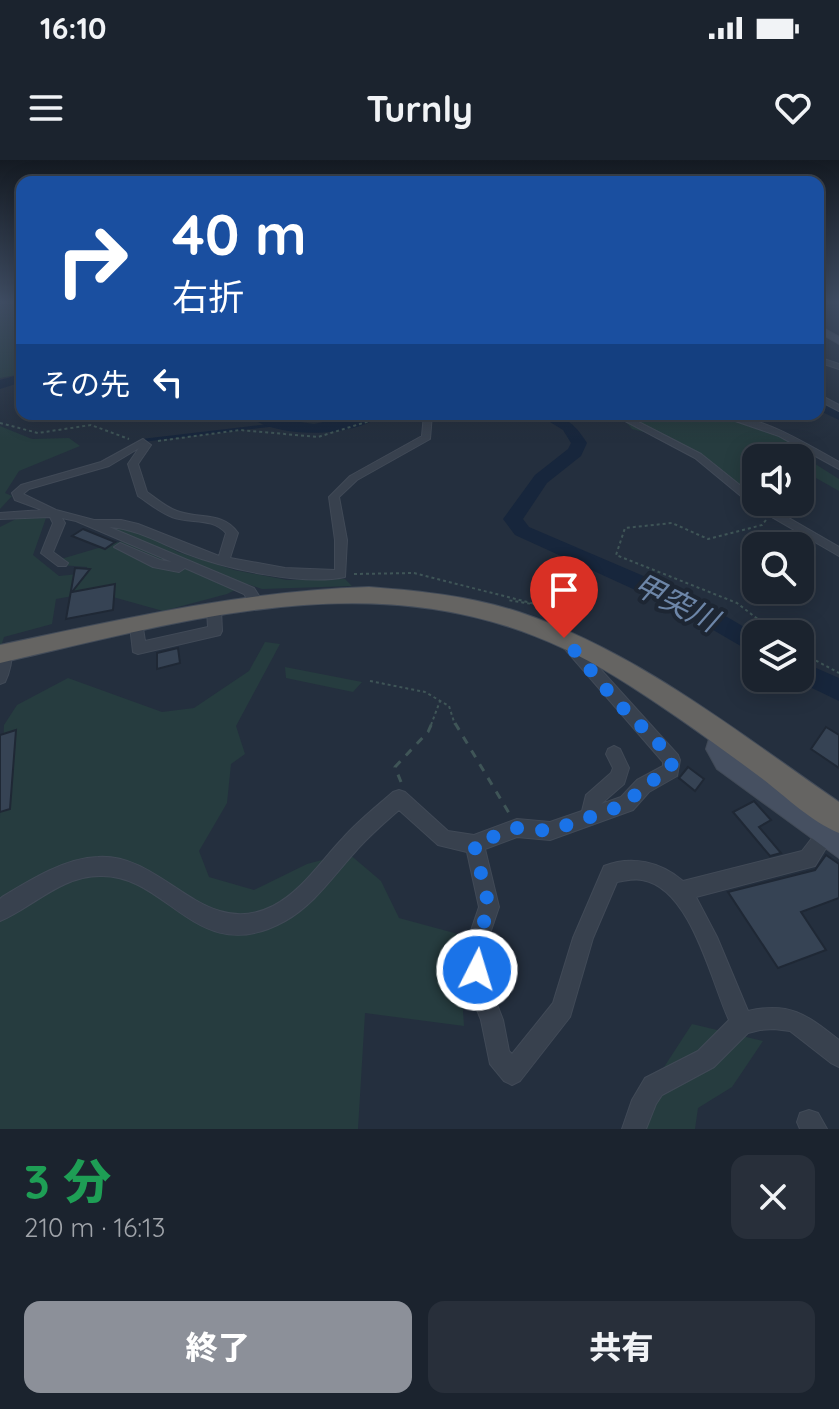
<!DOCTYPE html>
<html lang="ja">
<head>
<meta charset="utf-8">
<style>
	:root { --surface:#1b232e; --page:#282f3a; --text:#f1f3f6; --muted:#a0a4aa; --line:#39404a; --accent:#8c9099 }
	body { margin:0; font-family:Quicksand,"Noto Sans JP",sans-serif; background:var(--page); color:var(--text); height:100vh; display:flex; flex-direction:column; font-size:30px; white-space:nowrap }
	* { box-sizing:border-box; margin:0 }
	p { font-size:26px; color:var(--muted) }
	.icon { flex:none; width:44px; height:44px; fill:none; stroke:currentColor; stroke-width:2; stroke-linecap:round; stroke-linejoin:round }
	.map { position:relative; height:969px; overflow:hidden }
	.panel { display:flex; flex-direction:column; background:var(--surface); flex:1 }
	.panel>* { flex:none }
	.top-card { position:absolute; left:16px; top:16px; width:808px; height:244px; border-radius:16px; box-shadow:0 4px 20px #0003,0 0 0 2px var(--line); background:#1a4fa0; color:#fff; overflow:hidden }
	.fabs { position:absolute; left:742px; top:284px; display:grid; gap:16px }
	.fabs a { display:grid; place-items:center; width:72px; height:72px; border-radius:16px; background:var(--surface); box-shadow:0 4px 20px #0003,0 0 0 2px var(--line); font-size:40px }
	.pin { position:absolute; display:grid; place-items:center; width:68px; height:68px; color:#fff; margin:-82px -34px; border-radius:50% 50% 50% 0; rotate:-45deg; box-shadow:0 0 8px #0007 }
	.pin .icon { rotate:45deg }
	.me { position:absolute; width:88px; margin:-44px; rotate:5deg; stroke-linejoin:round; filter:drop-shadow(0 0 6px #0008) }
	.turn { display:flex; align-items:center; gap:28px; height:168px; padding:0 24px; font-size:36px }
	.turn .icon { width:104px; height:104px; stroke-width:2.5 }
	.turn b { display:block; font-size:56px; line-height:68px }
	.then { display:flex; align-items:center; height:76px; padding:0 24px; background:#0003; gap:16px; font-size:30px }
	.round { display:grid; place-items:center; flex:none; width:84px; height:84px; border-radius:16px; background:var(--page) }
	.overview { display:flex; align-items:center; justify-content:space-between; height:136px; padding:0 24px }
	h1 { font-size:48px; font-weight:800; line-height:60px; color:#1e9e55 }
	.cta { display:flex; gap:16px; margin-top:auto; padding:16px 24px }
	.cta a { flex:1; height:92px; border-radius:16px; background:var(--accent); color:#fff; font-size:32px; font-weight:800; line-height:92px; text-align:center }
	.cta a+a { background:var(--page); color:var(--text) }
	.status { display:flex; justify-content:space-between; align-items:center; height:56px; padding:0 40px; background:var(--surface); direction:ltr }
	.status svg { height:22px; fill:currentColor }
	header { display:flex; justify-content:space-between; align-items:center; height:104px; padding:0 24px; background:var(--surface); font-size:36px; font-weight:800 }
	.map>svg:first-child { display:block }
	.green { fill:#263c3f }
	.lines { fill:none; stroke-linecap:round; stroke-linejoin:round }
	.stream { stroke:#17263c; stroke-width:3 }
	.river { fill:#17263c; fill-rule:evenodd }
	.building { fill:#364354; stroke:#1f2835; stroke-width:2 }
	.minor-casing { stroke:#414a57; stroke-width:2 }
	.secondary-casing { stroke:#414a57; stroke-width:2 }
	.trunk-casing { stroke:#434c59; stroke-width:2 }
	.path-far1 { stroke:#3f5557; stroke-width:2; stroke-dasharray:3 3; stroke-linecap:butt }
	.path { stroke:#3f5557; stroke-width:3; stroke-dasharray:8 8; stroke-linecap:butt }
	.minor { fill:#38414e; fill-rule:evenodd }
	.secondary { fill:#465061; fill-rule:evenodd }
	.trunk { fill:#656462; fill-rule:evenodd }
	.route { stroke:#1a73e8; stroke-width:14; stroke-dasharray:0 25.2 }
	.labels { text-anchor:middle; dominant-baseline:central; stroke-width:8; stroke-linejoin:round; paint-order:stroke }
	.water-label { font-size:30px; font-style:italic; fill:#6d86a8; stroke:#1d2633 }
</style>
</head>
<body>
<div class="status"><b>16:10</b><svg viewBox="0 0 49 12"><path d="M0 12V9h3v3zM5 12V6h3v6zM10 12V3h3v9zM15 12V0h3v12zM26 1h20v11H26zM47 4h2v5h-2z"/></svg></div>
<header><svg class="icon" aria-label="menu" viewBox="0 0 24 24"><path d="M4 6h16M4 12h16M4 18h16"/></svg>Turnly<svg class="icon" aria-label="heart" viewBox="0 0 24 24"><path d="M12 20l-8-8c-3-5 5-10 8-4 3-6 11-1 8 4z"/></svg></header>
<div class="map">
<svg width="839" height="969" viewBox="0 0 839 969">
	<rect width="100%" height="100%" fill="#242f3e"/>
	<!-- green -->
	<path class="green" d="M0,143H22V214L0,218Z
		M619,254C692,254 749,246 810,293L801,295L839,319V331L800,309V298H756V328H735L667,278L632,269Z
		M0,266L32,279L69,278L80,286L19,311L5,333L12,336L0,349Z
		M46,358L33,395L59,416L88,413L87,407L60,405L61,399L122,381L100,361L138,371L178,392L234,410L287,420L345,419L352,426L262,429L247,424L227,434L163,451L95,432L56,439L52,464L4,477L0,489V367L16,359Z
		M265,482L280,484L236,566L245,594L231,604L227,643L199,691L209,717L254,730L307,704L348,693L381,721L399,758L458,774L464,866L365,853L358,969H0V658L4,565L17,545L68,518L162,552L194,548L249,511Z
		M285,507L362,522L353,532L286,518Z
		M692,864L763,881L732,927L698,948L695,969H629L642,941Z"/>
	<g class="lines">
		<!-- stream -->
		<path class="stream" d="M146,280L273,265"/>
		<!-- river -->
		<path class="river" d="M22,214V222L0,229V220Z
			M818,240L839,249V260L818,250Z
			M246,254L314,264L359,254H383C356,278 273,280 246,254Z
			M537,254C563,254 574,262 587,283L581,296L547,323L523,359L529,367L695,438L756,474V495L679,450L515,375L503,359L535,315L568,289L571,283L563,270Z
			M800,501L839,518V541L791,518H800Z"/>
	</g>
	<!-- building -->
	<path class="building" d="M83,369L115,382L105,389L72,376Z
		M75,408L90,409L72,432L115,424L113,450L66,459Z
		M178,488L180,503L157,509V493Z
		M826,567L839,575V608L811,589Z
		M16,570L10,649L0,652V575Z
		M688,607L704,619L695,631L679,618Z
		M754,641L771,660L759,667L781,693L770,696L733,652Z
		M826,695L839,704V738L801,752L826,790L778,808L728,732L815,710Z"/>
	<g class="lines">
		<defs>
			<path id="minor" d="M818,197L839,204V209L818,202Z
				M818,234L839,245V251L818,240Z
				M295,254H334L315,260Z
				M424,254H432L430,279L357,320L339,337L347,380L345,417C303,426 226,409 185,393C160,383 137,369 109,367L254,428L263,442L256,447L251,445L244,434L185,408L179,412L153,407L114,387L120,383L160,400L172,402L76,361L62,358L65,363L53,392L68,403L66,406H58L41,393L53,363L50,357L0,359V353L42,350L15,340L12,333L21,325L101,302L143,279L151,285L138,304L147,332C157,339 168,349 180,352C202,359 223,352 238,373L230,398L285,408L335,410V380L329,337L350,316L422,276ZM139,288L128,304L138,336C149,343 159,352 172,357C190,364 212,357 226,373L219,396L138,364L121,360H94L56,350L23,334L29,329L109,306Z
				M612,254H623L701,294L756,338V342H761L839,387V396L753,346L695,298Z
				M715,254C759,254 801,281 839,302V309L779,276Z
				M214,445L221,450L222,471L220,475L138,494L133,492L130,466L132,462H142L145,481L208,467L207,450Z
				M569,479L574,480L678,595L680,600L677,616L649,632L633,650L550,680L517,677L485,689L499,747L484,791L491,829L503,860L509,891L512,894L553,843L573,778L604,706C632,695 661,702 683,721L802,691L819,669L825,666L831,669L834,675L815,706L696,737L717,777L748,851C790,841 807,855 839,880V907L831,903L790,871L774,869L760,870L748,873L714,907L662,935L656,944L646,969H622L632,940L645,918L698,891L729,860C711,821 691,728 642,720C634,718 625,721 617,722L593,778L570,857L520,921L512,925L504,921L490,904L481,860L469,829L464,791L479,747L467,692L438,685L399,650C384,663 368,677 355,692C333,716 314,745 285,761C197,810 169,714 100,716C61,716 33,747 0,761V739L2,737C30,720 65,698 98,697C164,693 203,781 273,746C302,731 321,701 343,678C358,661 376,647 393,632L399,630L405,632L448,671L474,675L517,659L550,662L582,651L586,635L611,613L613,608L606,594L608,589L614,586L620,589L629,608L624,624L601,644L621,637L637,620L663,606V602L564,488L562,484L564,480Z
				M5,487L10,489C14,497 9,514 5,522L0,524V489Z
				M809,950L818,953L827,969H800L797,962L800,953Z"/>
			<path id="secondary" d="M818,165L839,177V184L818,172Z
				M720,566L728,569L733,593L839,669V698L717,609L706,589L712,569Z"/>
			<path id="trunk" d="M369,427C420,431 470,436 519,452C638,492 737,572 839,642V673C810,661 785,636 760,617C713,582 666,548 616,517C414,391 214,454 0,503V485C123,459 243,431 369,427Z"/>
		</defs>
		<!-- minor casing -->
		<use href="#minor" class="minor-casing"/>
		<!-- secondary casing -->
		<use href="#secondary" class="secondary-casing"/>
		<!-- trunk casing -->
		<use href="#trunk" class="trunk-casing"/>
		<!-- path-far1 -->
		<path class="path-far1" d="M0,263L38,273L91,265L129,279
			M158,281L240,270L318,277L392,254
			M766,360L762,365L708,379L672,363L625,368L616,395L737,443L777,474
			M354,414L414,413L539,445L507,440
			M800,492L839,513
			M370,521L425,532L449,546L455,565
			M431,565L440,541"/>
		<!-- path -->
		<path class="path" d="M455,563L509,653
			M401,622L395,607L428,572L432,563"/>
		<!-- minor -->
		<use href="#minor" class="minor"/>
		<!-- secondary -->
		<use href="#secondary" class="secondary"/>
		<!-- trunk -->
		<use href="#trunk" class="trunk"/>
	</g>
	<!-- sky -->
	<linearGradient id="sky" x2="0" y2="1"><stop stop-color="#141a22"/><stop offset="0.51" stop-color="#3f4d63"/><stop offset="1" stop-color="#3f4d63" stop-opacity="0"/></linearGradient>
	<rect width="839" height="279" fill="url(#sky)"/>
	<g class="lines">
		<!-- route -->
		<path class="route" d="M477,810L474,791L489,747L474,684L517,668L550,671L627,644L643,626L671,610L672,600L665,590L616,541L564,478"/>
	</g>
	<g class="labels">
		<!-- water labels -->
		<g class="water-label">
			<text transform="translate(676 442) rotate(27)">甲突川</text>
		</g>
	</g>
</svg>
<div class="fabs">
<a><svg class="icon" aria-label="sound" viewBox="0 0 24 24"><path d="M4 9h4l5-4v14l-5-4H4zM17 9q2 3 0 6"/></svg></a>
<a><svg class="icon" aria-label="search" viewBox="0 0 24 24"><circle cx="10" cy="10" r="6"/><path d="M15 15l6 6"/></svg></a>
<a><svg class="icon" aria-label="layers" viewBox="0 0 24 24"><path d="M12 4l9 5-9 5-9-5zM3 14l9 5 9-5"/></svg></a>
</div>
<div class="pin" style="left:564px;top:478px;background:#d93025"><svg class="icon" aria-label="arrive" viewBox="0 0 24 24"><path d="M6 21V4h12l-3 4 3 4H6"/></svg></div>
<svg class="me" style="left:477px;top:810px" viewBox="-20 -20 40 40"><circle r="17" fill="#1a73e8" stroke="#fff" stroke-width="3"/><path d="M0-11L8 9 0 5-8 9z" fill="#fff"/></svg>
<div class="top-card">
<div class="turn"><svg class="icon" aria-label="right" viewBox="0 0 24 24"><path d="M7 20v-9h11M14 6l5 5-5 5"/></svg><div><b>40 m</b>右折</div></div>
<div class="then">その先<svg class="icon" aria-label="left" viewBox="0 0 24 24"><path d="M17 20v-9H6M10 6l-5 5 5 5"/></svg></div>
</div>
</div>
<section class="panel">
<div class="overview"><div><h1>3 分</h1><p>210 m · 16:13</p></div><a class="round"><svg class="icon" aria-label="close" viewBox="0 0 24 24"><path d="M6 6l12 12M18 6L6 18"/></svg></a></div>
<div class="cta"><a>終了</a><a>共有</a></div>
</section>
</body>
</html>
